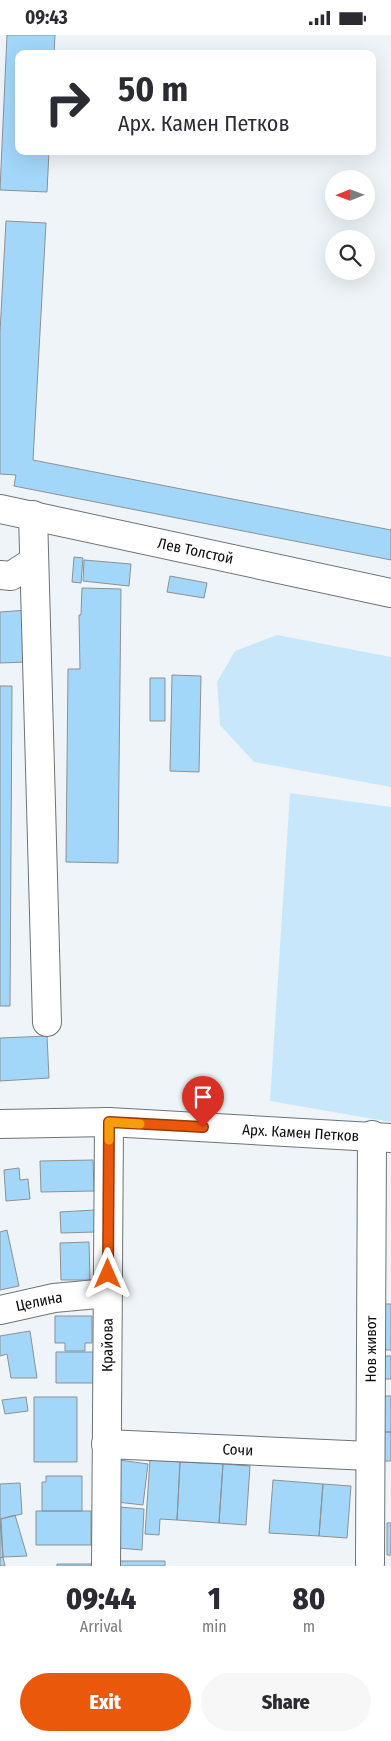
<!DOCTYPE html>
<html lang="en">
<head>
<meta charset="utf-8">
<style>
	:root { --surface:#fff; --page:#f7f7f7; --text:#2b2b33; --muted:#7c7c81; --accent:#ea580c }
	body { margin:0; font-family:"Fira Sans Condensed",sans-serif; background:var(--page); color:var(--text); height:100vh; display:flex; flex-direction:column; font-size:19px; white-space:nowrap }
	* { box-sizing:border-box; margin:0 }
	p { font-size:16px; color:var(--muted) }
	.icon { flex:none; width:28px; height:28px; fill:none; stroke:currentColor; stroke-width:2; stroke-linecap:round; stroke-linejoin:round }
	.map { position:relative; height:1531px; overflow:hidden }
	.panel { display:flex; flex-direction:column; background:var(--surface); flex:1 }
	.panel>* { flex:none }
	.top-card { position:absolute; left:15px; top:15px; width:361px; height:105px; border-radius:10px; box-shadow:0 5px 20px #0002; background:#fff; color:var(--text); overflow:hidden }
	.needle { width:32px; rotate:269deg }
	.tools { position:absolute; left:325px; top:135px; display:grid; gap:10px }
	.tools a { display:grid; place-items:center; width:50px; height:50px; border-radius:50%; background:var(--surface); box-shadow:0 5px 20px #0002; font-size:25px }
	.pin { position:absolute; display:grid; place-items:center; width:42px; height:42px; color:#fff; margin:-51px -21px; border-radius:50% 50% 50% 0; rotate:-45deg; box-shadow:0 0 5px #0007 }
	.pin .icon { rotate:45deg }
	.me { position:absolute; width:55px; margin:-28px; rotate:0deg; stroke-linejoin:round; filter:drop-shadow(0 0 4px #0008) }
	.turn { display:flex; align-items:center; gap:18px; height:105px; padding:0 20px; font-size:22px }
	.turn .icon { width:65px; height:65px; stroke-width:2.5 }
	.turn b { display:block; font-size:35px; line-height:42px }
	.eta { display:flex; justify-content:space-evenly; align-items:center; height:85px; text-align:center }
	.eta b { font-size:30px; font-weight:800; line-height:35px }
	.button { display:flex; gap:10px; margin-top:auto; padding:10px 20px }
	.button a { flex:1; height:58px; border-radius:30px; background:var(--accent); color:#fff; font-size:20px; font-weight:800; line-height:58px; text-align:center }
	.button a+a { background:var(--page); color:var(--text) }
	.status { display:flex; justify-content:space-between; align-items:center; height:35px; padding:0 25px; background:var(--surface); direction:ltr }
	.status svg { height:14px; fill:currentColor }
	.map>svg:first-child { display:block }
	.green { fill:#c9e7fb }
	.building { fill:#a2d7fa; stroke:#8c9195 }
	.lines { fill:none; stroke-linecap:round; stroke-linejoin:round }
	.minor-casing { stroke:#6e7377; stroke-width:30 }
	.minor { stroke:#fff; stroke-width:28 }
	.route-casing { stroke:#983908; stroke-width:12 }
	.route { stroke:#ea580c; stroke-width:9 }
	.slow { stroke:#f59e0b; stroke-width:9 }
	.labels { text-anchor:middle; dominant-baseline:central; stroke-width:4; stroke-linejoin:round; paint-order:stroke }
	.street-label { font-size:15px; fill:#0a0c0d; stroke:#fff }
</style>
</head>
<body>
<div class="status"><b>09:43</b><svg viewBox="0 0 49 12"><path d="M0 12V9h3v3zM5 12V6h3v6zM10 12V3h3v9zM15 12V0h3v12zM26 1h20v11H26zM47 4h2v5h-2z"/></svg></div>
<div class="map">
<svg width="391" height="1531" viewBox="0 0 391 1531">
	<rect width="100%" height="100%" fill="#eff4f8"/>
	<!-- green -->
	<path class="green" d="M277,600L391,622V752L254,727L220,690L217,647L235,616Z
		M290,758L391,772V1087L270,1066Z"/>
	<!-- building -->
	<path class="building" d="M7,0H55L54,19H19V116H49L47,157L0,155Z
		M6,186L46,188L33,425L391,495V525L14,451L16,440L0,439V297Z
		M74,522L83,523L81,548L72,547Z
		M84,525L131,529L129,551L83,546Z
		M170,541L207,548L204,563L167,557Z
		M82,553L121,554L118,828L66,827L68,634H80L79,580H81Z
		M28,575V627L0,628V577Z
		M172,640L201,641L199,737L170,736Z
		M150,643H165V686H150Z
		M0,651H12L10,971H0Z
		M47,1001L49,1043L0,1046V1003Z
		M93,1125L94,1156L41,1157L40,1126Z
		M19,1133L20,1145L28,1144L30,1164L6,1166L4,1135Z
		M95,1175V1197L61,1198L60,1177Z
		M7,1195L19,1251L0,1255V1197Z
		M89,1207L90,1245H61L60,1208Z
		M384,1269H391V1315H384Z
		M55,1281H92V1308H85V1316H65V1308H55Z
		M30,1296L37,1343H11L7,1319L0,1321V1301Z
		M56,1317H97V1348H56Z
		M384,1321H391V1344H384Z
		M380,1361H391V1397H379Z
		M26,1362L28,1376L5,1379L2,1365Z
		M34,1362H77V1427H34Z
		M379,1397H391V1426H380Z
		M119,1425L148,1429L143,1470L117,1467Z
		M150,1425L180,1427L177,1485L160,1484L159,1500L145,1499Z
		M180,1427L223,1429L219,1488L177,1485Z
		M223,1429L250,1431L246,1490L219,1488Z
		M46,1441H82V1476H42V1447H46Z
		M273,1445L323,1449L319,1501L269,1498Z
		M20,1448L22,1479L0,1484V1449Z
		M323,1449L351,1451L347,1503L319,1501Z
		M119,1472L144,1474L142,1515L118,1513Z
		M36,1476H91V1510H36Z
		M15,1480L27,1521L3,1522L1,1484Z
		M0,1484L3,1522L0,1523Z
		M387,1488H391V1520H387Z
		M3,1522L5,1531H0V1523Z
		M115,1526H165V1531H115Z
		M57,1529H95V1531H57Z"/>
	<g class="lines">
		<defs>
			<g id="minor">
				<path id="s1" d="M0,474L391,558"/>
				<path d="M33,480L47,987"/>
				<path d="M0,540L11,541L34,526"/>
				<path id="s2" d="M0,1089L109,1087L391,1103"/>
				<path id="s3" d="M0,1275L54,1263L108,1258"/>
				<path id="s4" d="M106,1409L370,1421"/>
				<path id="s5" d="M370,1528L372,1100"/>
				<path id="s6" d="M106,1531L109,1087"/>
			</g>
		</defs>
		<!-- minor casing -->
		<use href="#minor" class="minor-casing"/>
		<!-- minor -->
		<use href="#minor" class="minor"/>
	</g>
	<g class="lines">
		<defs>
			<path id="route" d="M108,1239L109,1087L203,1092"/>
		</defs>
		<!-- route casing -->
		<use href="#route" class="route-casing"/>
		<!-- route -->
		<use href="#route" class="route"/>
		<!-- slow -->
		<path class="slow" d="M109,1105V1087L140,1089"/>
	</g>
	<g class="labels">
		<!-- street labels -->
		<g class="street-label">
			<text stroke="none"><textPath href="#s1" startOffset="200">Лев Толстой</textPath></text>
			<text stroke="none"><textPath href="#s2" startOffset="301">Арх. Камен Петков</textPath></text>
			<text stroke="none"><textPath href="#s3" startOffset="40">Целина</textPath></text>
			<text stroke="none"><textPath href="#s6" startOffset="221">Крайова</textPath></text>
			<text stroke="none"><textPath href="#s5" startOffset="214">Нов живот</textPath></text>
			<text stroke="none"><textPath href="#s4" startOffset="132">Сочи</textPath></text>
		</g>
	</g>
</svg>
<div class="tools">
<a><svg class="needle" viewBox="-14 -14 28 28"><path d="M0-13l5 13h-10z" fill="#e53935"/><path d="M0 13l5-13h-10z" fill="#7c7c81"/></svg></a>
<a><svg class="icon" aria-label="search" viewBox="0 0 24 24"><circle cx="10" cy="10" r="6"/><path d="M15 15l6 6"/></svg></a>
</div>
<div class="pin" style="left:203px;top:1092px;background:#d93025"><svg class="icon" aria-label="arrive" viewBox="0 0 24 24"><path d="M6 21V4h12l-3 4 3 4H6"/></svg></div>
<svg class="me" style="left:108px;top:1239px" viewBox="-20 -20 40 40"><path d="M0-17L14 15 0 8-14 15z" fill="#ea580c" stroke="#fff" stroke-width="4"/></svg>
<div class="top-card">
<div class="turn"><svg class="icon" aria-label="right" viewBox="0 0 24 24"><path d="M7 20v-9h11M14 6l5 5-5 5"/></svg><div><b>50 m</b>Арх. Камен Петков</div></div>
</div>
</div>
<section class="panel">
<div class="eta">
<div><b>09:44</b><p>Arrival</p></div>
<div><b>1</b><p>min</p></div>
<div><b>80</b><p>m</p></div>
</div>
<div class="button"><a>Exit</a><a>Share</a></div>
</section>
</body>
</html>
